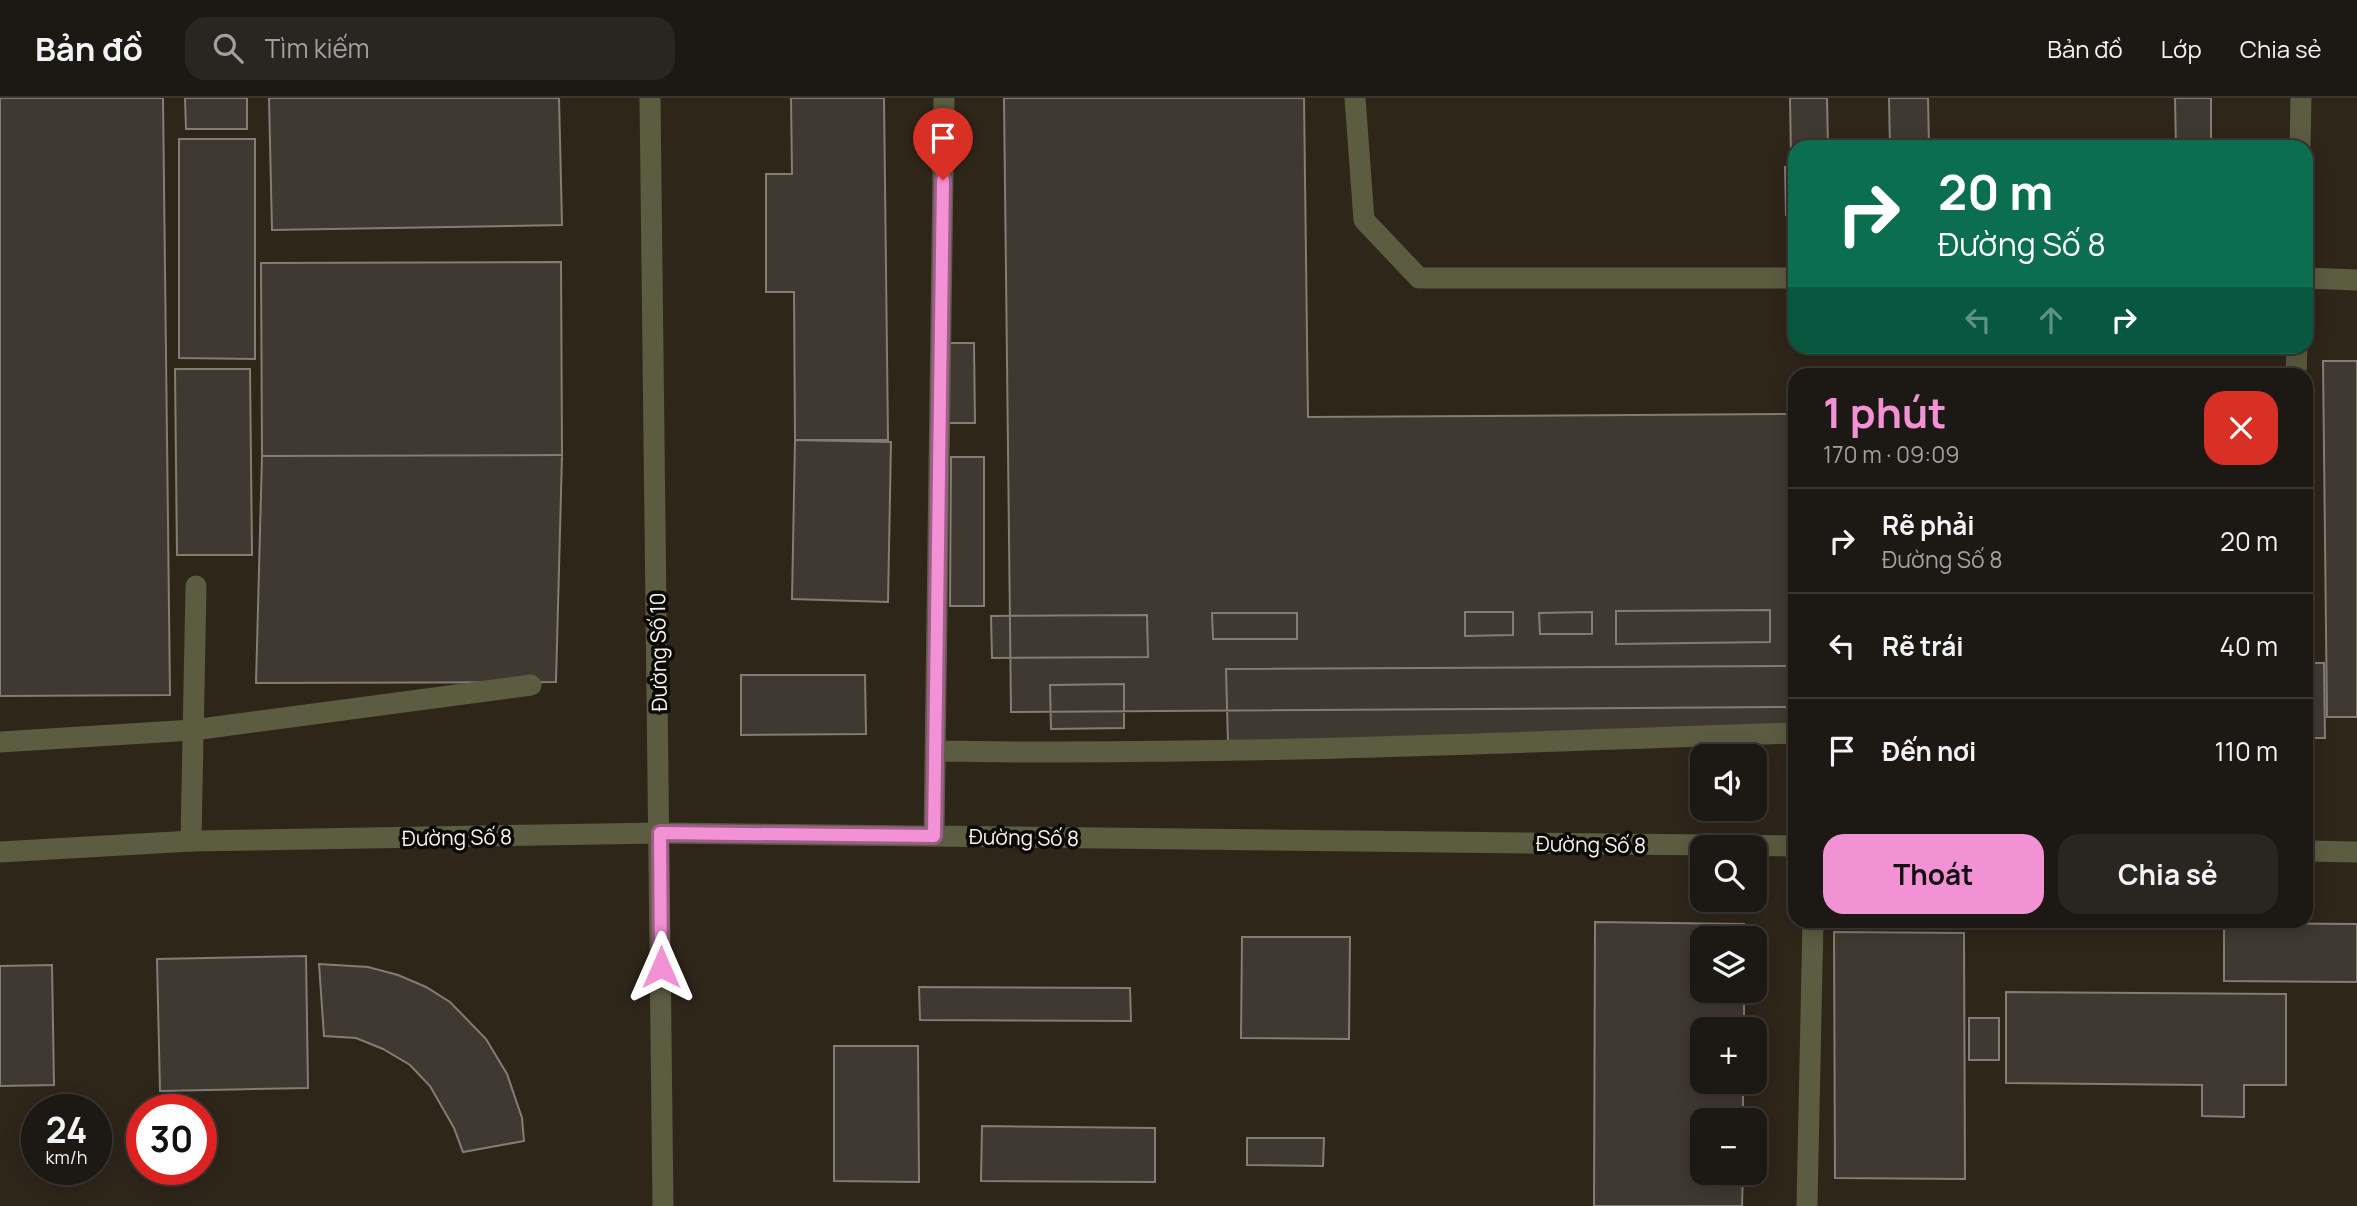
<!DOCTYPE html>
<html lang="vi">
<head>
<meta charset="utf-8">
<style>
	:root { --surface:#1c1813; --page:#292521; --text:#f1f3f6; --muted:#a0a0a0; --line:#3a3733; --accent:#f391d5 }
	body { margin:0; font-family:Manrope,sans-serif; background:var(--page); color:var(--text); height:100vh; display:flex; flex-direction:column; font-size:26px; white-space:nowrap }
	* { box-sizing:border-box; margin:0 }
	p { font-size:23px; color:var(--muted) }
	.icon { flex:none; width:38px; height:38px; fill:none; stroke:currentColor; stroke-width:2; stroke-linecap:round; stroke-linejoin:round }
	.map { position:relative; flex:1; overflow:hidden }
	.sheet { position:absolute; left:1788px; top:270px; width:525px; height:560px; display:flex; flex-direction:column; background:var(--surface); border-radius:21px; box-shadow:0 4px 18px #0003,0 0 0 2px var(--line) }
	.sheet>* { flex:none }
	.top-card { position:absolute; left:1788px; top:42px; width:525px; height:214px; border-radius:21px; box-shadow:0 4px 18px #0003,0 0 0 2px var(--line); background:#0b6e4f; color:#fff; overflow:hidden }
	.controls { position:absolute; left:1690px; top:646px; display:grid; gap:14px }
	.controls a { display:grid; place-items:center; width:77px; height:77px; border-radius:14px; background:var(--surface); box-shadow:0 4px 18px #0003,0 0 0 2px var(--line); font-size:35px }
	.speed { position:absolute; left:21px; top:996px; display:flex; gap:14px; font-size:35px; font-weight:700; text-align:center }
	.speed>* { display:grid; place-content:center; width:91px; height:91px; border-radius:50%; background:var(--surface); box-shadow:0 4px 18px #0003,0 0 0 2px var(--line); line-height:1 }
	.speed small { font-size:18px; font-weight:400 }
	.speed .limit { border:10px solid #d22; background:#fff; color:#111 }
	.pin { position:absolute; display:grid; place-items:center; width:60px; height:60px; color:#fff; margin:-72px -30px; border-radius:50% 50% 50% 0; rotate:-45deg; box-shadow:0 0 7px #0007 }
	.pin .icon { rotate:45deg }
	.me { position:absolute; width:77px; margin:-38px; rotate:0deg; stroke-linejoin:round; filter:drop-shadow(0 0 5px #0008) }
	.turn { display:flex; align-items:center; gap:24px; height:147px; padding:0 35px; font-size:32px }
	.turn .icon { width:91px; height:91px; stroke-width:2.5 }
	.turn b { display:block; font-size:49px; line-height:60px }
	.lanes { display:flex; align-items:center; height:66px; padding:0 35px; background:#0003; justify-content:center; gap:35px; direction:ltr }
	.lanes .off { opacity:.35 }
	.round { display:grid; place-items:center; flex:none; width:74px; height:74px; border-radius:21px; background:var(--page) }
	.summary { display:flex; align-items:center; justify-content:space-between; height:119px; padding:0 35px }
	h1 { font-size:42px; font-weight:700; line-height:52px; color:var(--accent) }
	.primary-button { display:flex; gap:14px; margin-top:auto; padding:14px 35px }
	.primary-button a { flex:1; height:80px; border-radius:21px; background:var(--accent); color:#111; font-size:28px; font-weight:700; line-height:80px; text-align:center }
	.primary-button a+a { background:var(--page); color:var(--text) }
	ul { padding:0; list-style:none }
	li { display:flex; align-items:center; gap:21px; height:105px; padding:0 35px; border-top:2px solid var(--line) }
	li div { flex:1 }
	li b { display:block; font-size:26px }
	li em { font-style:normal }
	header { display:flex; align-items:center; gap:42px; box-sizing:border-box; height:98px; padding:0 35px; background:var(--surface); border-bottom:2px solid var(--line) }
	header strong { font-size:33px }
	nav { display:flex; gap:38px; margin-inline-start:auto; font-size:24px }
	.search { width:490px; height:63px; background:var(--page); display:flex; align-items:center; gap:18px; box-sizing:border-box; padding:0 24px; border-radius:21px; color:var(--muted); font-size:26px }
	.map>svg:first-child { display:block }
	.built { fill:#2f261a; fill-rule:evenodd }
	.building { fill:#3f3931; stroke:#847d75; stroke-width:2 }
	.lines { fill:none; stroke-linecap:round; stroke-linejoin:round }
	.lane { stroke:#5b5c40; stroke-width:21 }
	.street { stroke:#5b5c40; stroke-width:21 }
	.route-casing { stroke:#9e5e8a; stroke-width:18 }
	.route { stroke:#f391d5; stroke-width:12 }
	.labels { text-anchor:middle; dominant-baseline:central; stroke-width:7; stroke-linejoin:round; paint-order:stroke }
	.street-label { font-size:21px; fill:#f7f4ef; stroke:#0c0a07 }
</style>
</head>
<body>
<header>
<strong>Bản đồ</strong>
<div class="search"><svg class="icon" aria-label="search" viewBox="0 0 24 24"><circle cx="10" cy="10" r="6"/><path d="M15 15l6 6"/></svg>Tìm kiếm</div>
<nav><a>Bản đồ</a><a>Lớp</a><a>Chia sẻ</a></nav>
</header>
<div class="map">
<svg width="2357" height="1108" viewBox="0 0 2357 1108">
	<rect width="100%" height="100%" fill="#252019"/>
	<!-- built -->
	<path class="built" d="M0,0H2357V1108H0ZM1796,49H2306V248H1796ZM1796,276H2306V822H1796ZM1703,658H1755V710H1703ZM1703,749H1755V802H1703ZM1703,840H1755V892H1703ZM1703,931H1755V984H1703ZM37,1012H96V1071H37ZM142,1012H201V1071H142ZM1703,1022H1755V1074H1703Z"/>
	<!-- building -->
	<path class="building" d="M0,0H163L170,597L0,598Z
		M185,0H247V31H186Z
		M269,0H559L562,127L272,132Z
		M791,0H884L888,342H795L794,194H766V76H792Z
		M1004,0H1304L1308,319L1796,316V609L1011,614Z
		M1790,0H1827L1828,49H1796V60H1791Z
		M1889,0H1928L1929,49H1890Z
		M2175,0H2211V49H2176Z
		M179,41H255V261L179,260Z
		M1796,68V117H1786L1785,69Z
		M561,164L562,357L262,358L261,165Z
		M944,245H974L975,325H945Z
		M2323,263H2357V619H2327Z
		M175,271H250L252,457H177Z
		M795,342L891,344L888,504L792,501Z
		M562,357L556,584L256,585L262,358Z
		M951,359H984V508H950Z
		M1770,512V544L1616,546V513Z
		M1465,514H1513V537L1465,538Z
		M1592,514V536H1540L1539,515Z
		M1212,515H1297V541H1213Z
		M1147,517L1148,559L992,560L991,518Z
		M2306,565H2324L2325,640H2306Z
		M1796,568V643L1228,646L1226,571Z
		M741,577H865L866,636L741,637Z
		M1124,586V630L1051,631L1050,587Z
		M1595,824L1744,826V840H1703V892H1744V931H1703V984H1743V1022H1703V1074H1743L1742,1108H1594Z
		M2224,825L2357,826V884L2224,883Z
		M1834,834L1964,835L1965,1081L1835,1080Z
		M1242,839H1350L1349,941L1241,940Z
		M306,858L308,990L160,993L157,861Z
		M319,866L368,869L398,877L426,889L450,904L486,941L507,976L522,1020L524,1043L463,1054L454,1030L430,988L410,967L383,951L356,940L324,938Z
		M52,867L54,987L0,988V868Z
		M919,889L1130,890L1131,923L920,922Z
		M2006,894L2286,896V987H2244V1019L2202,1018V987L2006,985Z
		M1969,920H1999V962H1969Z
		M834,948H918L919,1084L834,1083Z
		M982,1028L1155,1030V1084L981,1083Z
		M1247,1040H1324L1323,1068L1247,1067Z"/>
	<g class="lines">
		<!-- lane -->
		<path class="lane" d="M1355,0L1364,122L1419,180H1796
			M2300,49L2301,0
			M2306,180L2357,182
			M2296,276L2297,248
			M0,644L193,632L531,587
			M935,653C1222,658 1509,644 1796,635
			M934,738L944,0
			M191,743L196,488
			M1807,1108L1813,822"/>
		<!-- street -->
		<path class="street" d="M650,0L663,1108
			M2306,753L2357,754
			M0,754L191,743L660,735L1796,748"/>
	</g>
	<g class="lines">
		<defs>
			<path id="route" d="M661,869L660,735L934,738L943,82"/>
		</defs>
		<!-- route casing -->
		<use href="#route" class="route-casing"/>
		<!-- route -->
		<use href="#route" class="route"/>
	</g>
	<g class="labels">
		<!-- street labels -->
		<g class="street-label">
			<text transform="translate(658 554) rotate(-91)">Đường Số 10</text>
			<text transform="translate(457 739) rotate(-1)">Đường Số 8</text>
			<text transform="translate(1024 739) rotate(1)">Đường Số 8</text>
			<text transform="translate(1591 746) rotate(1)">Đường Số 8</text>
		</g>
	</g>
</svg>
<div class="controls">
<a><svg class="icon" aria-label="sound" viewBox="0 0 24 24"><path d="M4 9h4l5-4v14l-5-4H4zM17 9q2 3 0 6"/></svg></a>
<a><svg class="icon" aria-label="search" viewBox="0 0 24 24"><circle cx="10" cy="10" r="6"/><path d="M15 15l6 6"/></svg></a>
<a><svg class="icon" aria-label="layers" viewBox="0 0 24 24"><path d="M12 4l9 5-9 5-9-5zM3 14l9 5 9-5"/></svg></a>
<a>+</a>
<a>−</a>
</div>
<div class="speed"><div>24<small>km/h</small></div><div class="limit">30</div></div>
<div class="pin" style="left:943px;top:82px;background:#d93025"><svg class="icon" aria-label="arrive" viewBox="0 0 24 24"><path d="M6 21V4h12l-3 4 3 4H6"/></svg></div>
<svg class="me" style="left:661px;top:869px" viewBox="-20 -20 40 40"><path d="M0-17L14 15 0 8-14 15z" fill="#f391d5" stroke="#fff" stroke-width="4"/></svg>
<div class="top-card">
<div class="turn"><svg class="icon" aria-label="right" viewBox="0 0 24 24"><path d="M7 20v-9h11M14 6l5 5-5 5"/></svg><div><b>20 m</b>Đường Số 8</div></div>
<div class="lanes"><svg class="icon off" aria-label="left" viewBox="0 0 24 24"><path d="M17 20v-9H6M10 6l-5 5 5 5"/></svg><svg class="icon off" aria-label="ahead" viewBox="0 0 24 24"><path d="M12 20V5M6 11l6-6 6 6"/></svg><svg class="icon" aria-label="right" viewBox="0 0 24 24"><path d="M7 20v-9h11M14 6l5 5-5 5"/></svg></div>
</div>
<section class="sheet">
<div class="summary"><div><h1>1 phút</h1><p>170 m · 09:09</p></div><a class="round" style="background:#d93025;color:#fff"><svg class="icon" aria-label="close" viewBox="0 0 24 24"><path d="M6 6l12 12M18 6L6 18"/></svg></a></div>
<ul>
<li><svg class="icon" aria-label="right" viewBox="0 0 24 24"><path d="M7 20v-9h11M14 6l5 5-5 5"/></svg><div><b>Rẽ phải</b><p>Đường Số 8</p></div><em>20 m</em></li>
<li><svg class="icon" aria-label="left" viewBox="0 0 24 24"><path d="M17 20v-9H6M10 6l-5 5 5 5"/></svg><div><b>Rẽ trái</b></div><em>40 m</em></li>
<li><svg class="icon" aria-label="arrive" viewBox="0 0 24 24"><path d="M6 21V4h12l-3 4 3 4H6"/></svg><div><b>Đến nơi</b></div><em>110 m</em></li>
</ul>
<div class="primary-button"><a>Thoát</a><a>Chia sẻ</a></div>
</section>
</div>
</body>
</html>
